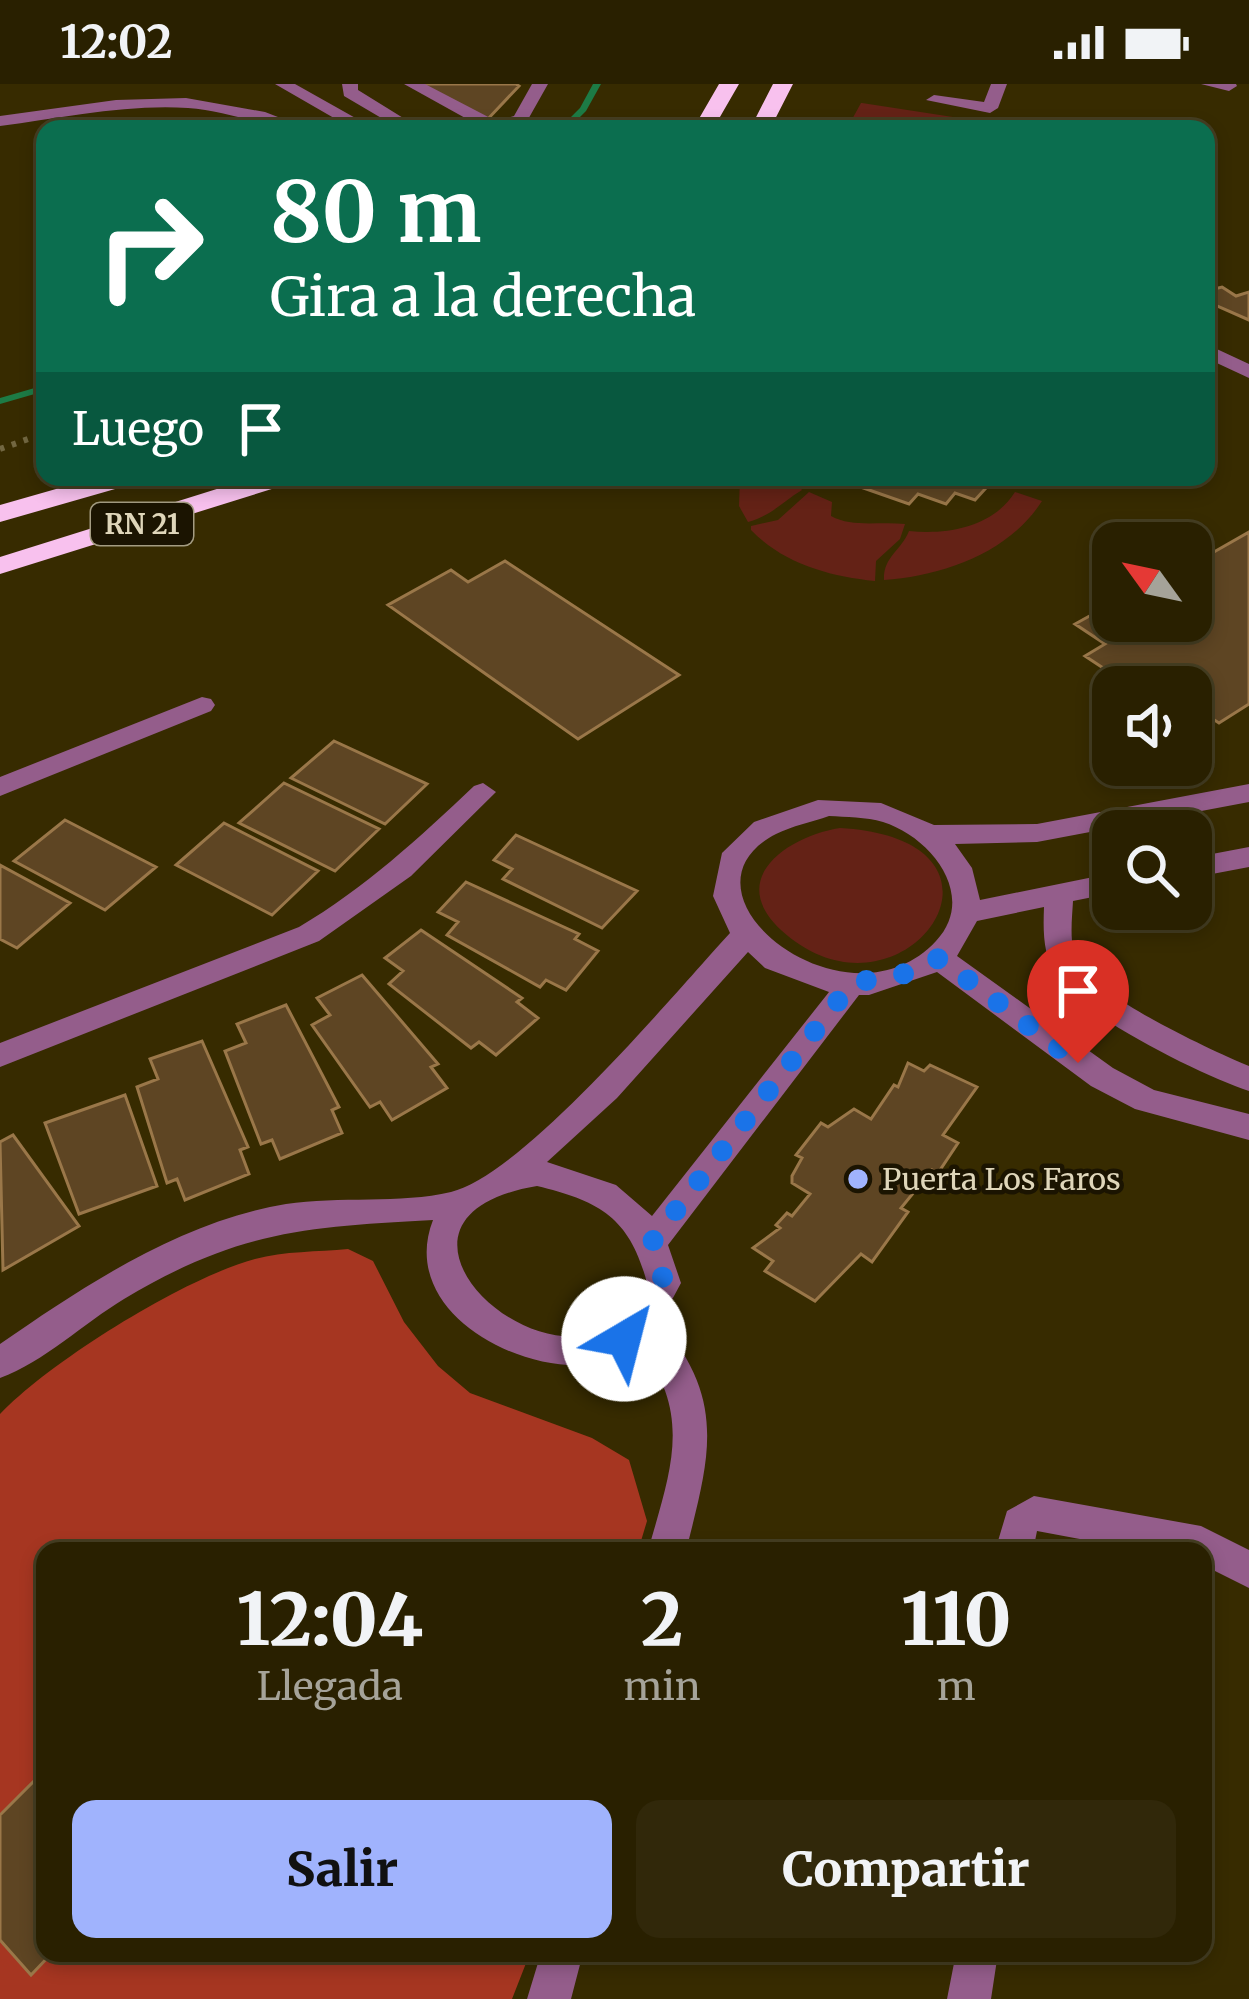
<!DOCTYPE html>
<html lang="es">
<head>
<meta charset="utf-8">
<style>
	:root { --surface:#292000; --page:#31280a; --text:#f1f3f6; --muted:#a5a399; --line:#453e22; --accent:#a0b3fd }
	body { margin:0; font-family:Merriweather,serif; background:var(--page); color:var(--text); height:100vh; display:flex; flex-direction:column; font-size:45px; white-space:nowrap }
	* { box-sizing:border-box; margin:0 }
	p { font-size:39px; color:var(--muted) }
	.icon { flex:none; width:66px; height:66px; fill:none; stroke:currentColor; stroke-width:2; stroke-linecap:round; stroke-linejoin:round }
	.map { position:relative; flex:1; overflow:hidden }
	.panel { position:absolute; left:36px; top:1458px; width:1176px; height:420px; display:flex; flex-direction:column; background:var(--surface); border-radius:24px; box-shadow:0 6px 18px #0003,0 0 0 3px var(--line) }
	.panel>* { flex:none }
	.banner { position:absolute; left:36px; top:36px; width:1179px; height:366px; border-radius:24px; box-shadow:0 6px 18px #0003,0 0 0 3px var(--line); background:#0b6e4f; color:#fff; overflow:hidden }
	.needle { width:78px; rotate:303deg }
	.controls { position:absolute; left:1092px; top:438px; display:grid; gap:24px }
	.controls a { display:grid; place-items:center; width:120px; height:120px; border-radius:24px; background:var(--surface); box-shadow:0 6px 18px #0003,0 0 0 3px var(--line); font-size:60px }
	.pin { position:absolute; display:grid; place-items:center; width:102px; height:102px; color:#fff; margin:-123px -51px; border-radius:50% 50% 50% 0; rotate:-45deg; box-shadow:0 0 12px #0007 }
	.pin .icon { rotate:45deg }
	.me { position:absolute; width:132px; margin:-66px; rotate:37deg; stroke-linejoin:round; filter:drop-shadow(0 0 9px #0008) }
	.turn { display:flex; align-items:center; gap:42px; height:252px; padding:0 36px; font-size:54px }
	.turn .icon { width:156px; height:156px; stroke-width:2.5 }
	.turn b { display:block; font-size:84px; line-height:102px }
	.then { display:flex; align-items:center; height:114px; padding:0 36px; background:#0003; gap:24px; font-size:45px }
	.eta { display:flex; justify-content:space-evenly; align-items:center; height:204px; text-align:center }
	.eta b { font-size:72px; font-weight:800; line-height:84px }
	.cta { display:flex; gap:24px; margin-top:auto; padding:24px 36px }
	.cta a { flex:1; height:138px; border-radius:24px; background:var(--accent); color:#111; font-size:48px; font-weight:800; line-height:138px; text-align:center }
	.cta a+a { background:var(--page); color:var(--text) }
	.status { display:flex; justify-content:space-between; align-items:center; height:84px; padding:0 60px; background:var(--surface); direction:ltr }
	.status svg { height:33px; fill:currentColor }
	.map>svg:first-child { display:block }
	.green { fill:#642216 }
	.forest { fill:#a63621 }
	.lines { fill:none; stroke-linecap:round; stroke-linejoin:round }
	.stream { fill:#1d7b45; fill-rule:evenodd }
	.building { fill:#5e4523; stroke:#9a7749; stroke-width:3 }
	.path { stroke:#726741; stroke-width:6; stroke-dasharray:4.5 8; stroke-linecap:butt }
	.minor { fill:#945d8b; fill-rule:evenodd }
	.highway { fill:#f8c1ee; fill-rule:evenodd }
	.route { stroke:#1a73e8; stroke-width:21; stroke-dasharray:0 37.8 }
	.poi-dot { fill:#a0b3fd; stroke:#1b1401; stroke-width:4.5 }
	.labels { text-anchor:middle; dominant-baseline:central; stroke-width:9; stroke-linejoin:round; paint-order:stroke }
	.shield { fill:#1b1401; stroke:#a49c82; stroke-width:3 }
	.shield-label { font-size:27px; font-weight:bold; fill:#dfd6ba }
	.poi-label { font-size:30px; fill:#dfd6ba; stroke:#1b1401; text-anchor:start }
</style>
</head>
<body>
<div class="status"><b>12:02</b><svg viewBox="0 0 49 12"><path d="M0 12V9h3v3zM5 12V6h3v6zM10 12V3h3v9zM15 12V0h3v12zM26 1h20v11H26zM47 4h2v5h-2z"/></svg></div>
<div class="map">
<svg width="1249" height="1915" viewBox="0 0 1249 1915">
	<rect width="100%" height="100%" fill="#372b00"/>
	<!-- green -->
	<path class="green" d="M861,19H862L1031,45H892L850,39Z
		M740,393H792L802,406C782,418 771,432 748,438L739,422Z
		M809,408L832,418L831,432C853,444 879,437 905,440L900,455L876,477L875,497C829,492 784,480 751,446V442L778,436Z
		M1015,408L1042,417C1009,469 942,492 884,496C883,473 901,467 909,447C948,451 993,443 1015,408Z
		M840,744C1044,756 901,956 781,846C725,794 789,752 840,744Z"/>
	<!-- forest -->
	<path class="forest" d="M348,1165L373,1177L404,1238L438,1282L470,1309L592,1354L629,1376L647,1437L638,1467H45V1869H530L512,1915H0V1330C51,1277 184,1194 255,1175C284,1167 318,1168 348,1165Z"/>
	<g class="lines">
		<!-- stream -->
		<path class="stream" d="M593,0H601L586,27L568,45H559L580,24Z
			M45,301V307L0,320V314Z"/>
	</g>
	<!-- building -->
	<path class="building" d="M413,0H516L519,2L486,37Z
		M1222,203L1236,212L1249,208V236L1206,217V207Z
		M832,393H996L975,416L955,409L946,420L918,410L909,420Z
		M832,393H996L975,416L955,409L946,420L918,410L909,420Z
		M1249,448V620L1219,639L1191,621V603H1132L1085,572L1105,560L1075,540L1113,519V537H1191V481Z
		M505,477L679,591L578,655L388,521L451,486L468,498Z
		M334,657L427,700L385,740L291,694Z
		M284,699L379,745L335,787L239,739Z
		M65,736L156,783L105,826L14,777Z
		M224,739L318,787L272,831L176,781Z
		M516,751L637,807L602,844L503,795L512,785L494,776Z
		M0,781L70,819L17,864L0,855Z
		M466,798L579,850L575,855L598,867L566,906L546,896L540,903L447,851L458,838L438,828Z
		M421,846L522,914L517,918L538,934L496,971L479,958L471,964L389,900L403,887L385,874Z
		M362,891L438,980L431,983L447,1004L392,1036L380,1018L370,1023L312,941L330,931L317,914Z
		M286,921L339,1023L332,1026L342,1049L280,1075L272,1056L261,1060L225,967L246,959L237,940Z
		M202,957L248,1063L240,1066L249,1090L185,1116L177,1095L167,1099L137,1003L158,995L150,975Z
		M908,979L924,987L930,981L977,1003L943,1051L958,1059L938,1089L932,1086L901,1124L908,1128L872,1178L861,1170L815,1217L765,1187L773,1177L753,1164L780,1144L776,1141L787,1129L792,1132L810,1110L792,1099V1092L802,1074L796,1071L821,1039L828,1043L854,1025L871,1035L894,1001L898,1003Z
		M125,1011L157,1102L79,1130L45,1039Z
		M13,1051L79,1142L3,1186L0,1058Z
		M45,1686V1869H52L31,1891L0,1856V1731Z"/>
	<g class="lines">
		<!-- path -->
		<path class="path" d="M0,365L45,349"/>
		<!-- minor -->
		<path class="minor" d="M275,0H295L375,45H353Z
			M342,0H358V6L421,45H400L344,12Z
			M404,0H425L496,37L514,32L532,0H548L526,39L485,45Z
			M991,0H1007L998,24L990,29L926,16L934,11L984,18Z
			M1201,0H1236L1237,2L1229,7Z
			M186,14L265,28L309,45C268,45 229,27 188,24C126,20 62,34 0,42V32L116,16Z
			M1206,260L1249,280V294L1206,274Z
			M202,613L211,615L215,621L211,627L0,712V693Z
			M483,699L496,708L411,792L319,857L0,983V959L299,843C365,804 419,754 474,702Z
			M1249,700V718L1037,758L955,760L972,784L980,816L1113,789V809L1073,817C1072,837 1068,865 1080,882C1102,915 1210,966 1249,982V1007C1203,992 1084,933 1058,895C1043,873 1043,849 1044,823L977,837L957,872L1113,984L1154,1006L1249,1030V1056L1135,1025L1091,1002L937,888L869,911H859L668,1161L681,1199L660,1238C728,1317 709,1375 686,1467H648C669,1391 695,1330 639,1263C621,1271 605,1279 585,1281C509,1286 399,1223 433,1136C304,1143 238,1147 124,1215C84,1239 44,1278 0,1294V1260C87,1200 180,1138 286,1120C339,1112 400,1120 451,1108C523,1091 674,910 730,849L713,812L722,769L754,738L818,716L881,719L934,741L1037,740ZM829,732C846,733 866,733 883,738C931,753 978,812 936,857C847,953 663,809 776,750C792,742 812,738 829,732ZM748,868L765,884L829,908L652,1132L616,1101L547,1078L617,1014ZM537,1102C600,1117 630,1134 647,1199C639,1215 629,1232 613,1242C524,1296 358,1132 537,1102Z
			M1249,763V783L1191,794V774Z
			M1034,1412L1201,1442L1249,1466V1504L1203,1481V1467H1144L1037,1447L1033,1467H995L1007,1427Z
			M541,1869H583L571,1915H527Z
			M956,1869H998L991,1915H947Z"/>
		<!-- highway -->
		<path class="highway" d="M719,0H739L713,45H693Z
			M773,0H793L770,45H750Z
			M98,393H140L136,399L0,438V421Z
			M255,393H295L291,399L0,490V473Z"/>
	</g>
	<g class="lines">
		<!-- route -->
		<path class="route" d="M624,1255L649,1229L664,1199L653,1156L852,899L914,888L939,874L1078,979"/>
	</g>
	<!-- markers -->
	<circle class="poi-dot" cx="858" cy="1095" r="12"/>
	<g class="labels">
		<!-- shield labels -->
		<rect class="shield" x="91" y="419" width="102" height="42" rx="9"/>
		<g class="shield-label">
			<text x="142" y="440">RN 21</text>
		</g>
		<!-- poi labels -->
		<g class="poi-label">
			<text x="882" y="1095">Puerta Los Faros</text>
		</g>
	</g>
</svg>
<div class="controls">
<a><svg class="needle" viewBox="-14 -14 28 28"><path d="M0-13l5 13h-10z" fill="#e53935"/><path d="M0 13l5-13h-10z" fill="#a5a399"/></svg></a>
<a><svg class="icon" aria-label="sound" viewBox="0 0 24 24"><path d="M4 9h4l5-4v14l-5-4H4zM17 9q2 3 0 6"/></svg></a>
<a><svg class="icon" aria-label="search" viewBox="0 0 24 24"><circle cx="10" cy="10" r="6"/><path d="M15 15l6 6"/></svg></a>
</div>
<div class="pin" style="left:1078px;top:979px;background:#d93025"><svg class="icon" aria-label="arrive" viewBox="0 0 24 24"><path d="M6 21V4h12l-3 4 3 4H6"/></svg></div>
<svg class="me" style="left:624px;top:1255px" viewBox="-20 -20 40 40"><circle r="19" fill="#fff"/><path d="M0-13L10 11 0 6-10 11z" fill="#1a73e8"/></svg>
<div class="banner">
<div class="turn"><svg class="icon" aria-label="right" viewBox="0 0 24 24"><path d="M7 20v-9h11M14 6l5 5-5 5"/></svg><div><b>80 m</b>Gira a la derecha</div></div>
<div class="then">Luego<svg class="icon" aria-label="arrive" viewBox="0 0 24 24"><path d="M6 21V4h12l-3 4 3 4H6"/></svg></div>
</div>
<section class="panel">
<div class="eta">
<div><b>12:04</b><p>Llegada</p></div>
<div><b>2</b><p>min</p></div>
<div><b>110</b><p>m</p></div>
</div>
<div class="cta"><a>Salir</a><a>Compartir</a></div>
</section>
</div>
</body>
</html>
